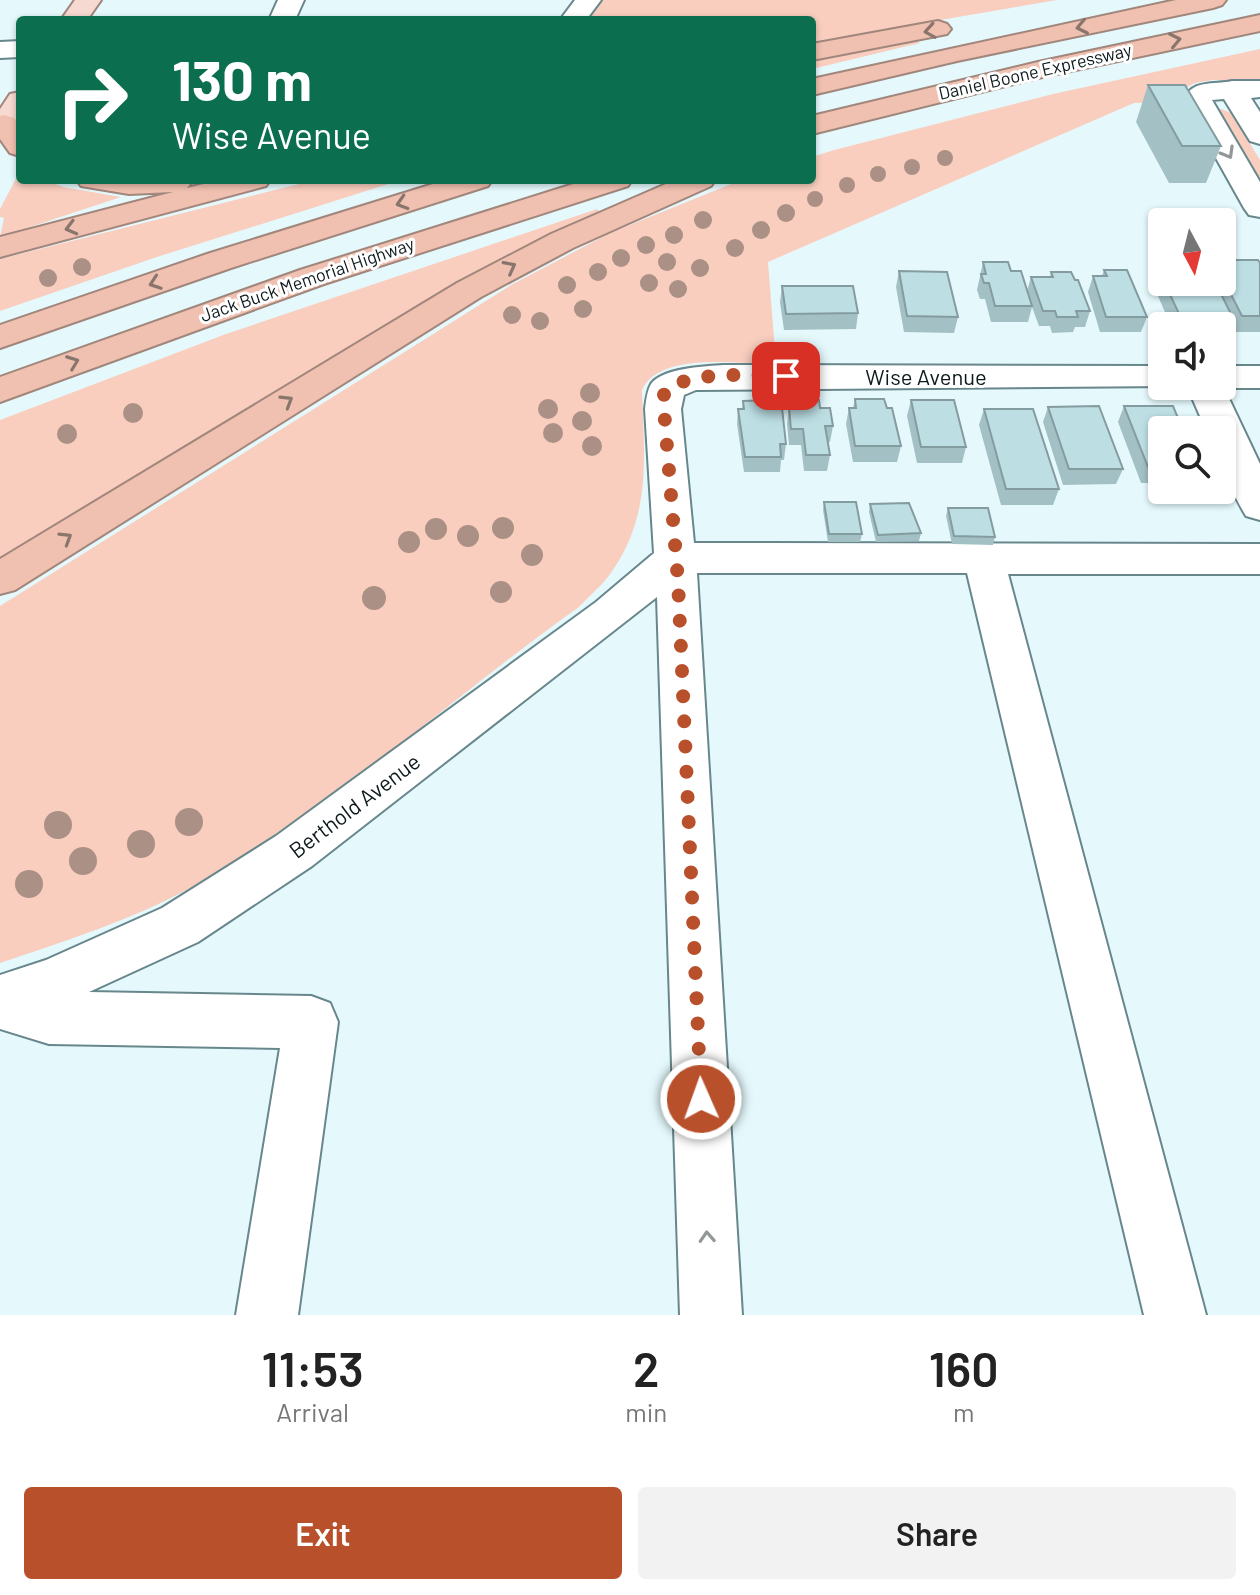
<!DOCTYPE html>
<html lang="en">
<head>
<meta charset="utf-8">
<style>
	:root { --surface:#fff; --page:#f2f2f2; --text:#222; --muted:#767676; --accent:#b8502b }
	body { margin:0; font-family:Barlow,sans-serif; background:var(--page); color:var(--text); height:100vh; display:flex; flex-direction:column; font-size:30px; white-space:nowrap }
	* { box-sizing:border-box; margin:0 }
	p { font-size:26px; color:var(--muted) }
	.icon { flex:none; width:44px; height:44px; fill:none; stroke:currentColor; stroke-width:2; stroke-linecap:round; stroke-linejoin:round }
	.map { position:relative; height:1315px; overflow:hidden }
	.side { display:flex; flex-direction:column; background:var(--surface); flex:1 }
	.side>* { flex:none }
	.banner { position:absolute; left:16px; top:16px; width:800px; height:168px; border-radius:8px; box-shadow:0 2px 6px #0004; background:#0b6e4f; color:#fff; overflow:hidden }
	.needle { width:52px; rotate:173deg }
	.fabs { position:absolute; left:1148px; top:208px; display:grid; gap:16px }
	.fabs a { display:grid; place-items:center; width:88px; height:88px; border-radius:8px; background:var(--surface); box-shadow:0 2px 6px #0004; font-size:40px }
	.pin { position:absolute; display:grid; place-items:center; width:68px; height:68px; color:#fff; margin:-34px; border-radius:16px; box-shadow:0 4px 12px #0006 }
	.me { position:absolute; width:88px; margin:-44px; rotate:358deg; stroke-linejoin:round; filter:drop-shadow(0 0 6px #0008) }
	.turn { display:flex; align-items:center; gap:28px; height:168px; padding:0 24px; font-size:36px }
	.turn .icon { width:104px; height:104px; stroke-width:2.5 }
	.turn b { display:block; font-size:56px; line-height:68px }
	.eta { display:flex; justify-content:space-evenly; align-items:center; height:136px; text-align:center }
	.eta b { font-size:48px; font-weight:600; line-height:56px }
	.primary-button { display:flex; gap:16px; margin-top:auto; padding:16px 24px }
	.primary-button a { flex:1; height:92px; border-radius:8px; background:var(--accent); color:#fff; font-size:32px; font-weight:600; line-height:92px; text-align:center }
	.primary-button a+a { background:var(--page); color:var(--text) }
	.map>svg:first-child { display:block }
	.green { fill:#f9cebf }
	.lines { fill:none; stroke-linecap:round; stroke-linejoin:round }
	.minor-casing { stroke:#68878c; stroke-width:4 }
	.major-casing { stroke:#a1867c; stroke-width:4 }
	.highway-casing { stroke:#a1867c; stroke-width:4 }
	.minor { fill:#fff; fill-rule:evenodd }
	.major { fill:#f6d9d0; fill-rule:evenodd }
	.highway { fill:#f0c0b0; fill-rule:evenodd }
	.tree { fill:#ab9085 }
	.wall { fill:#a3c0c4 }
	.building { fill:#bddfe4; stroke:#849ca0; stroke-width:2 }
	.oneway { stroke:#8a756d }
	.oneway2 { stroke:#929898 }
	.route { stroke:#b8502b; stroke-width:14; stroke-dasharray:0 25.2 }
	.labels { text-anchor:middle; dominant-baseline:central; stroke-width:6; stroke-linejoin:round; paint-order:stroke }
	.far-street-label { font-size:18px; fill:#0d191b; stroke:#fff }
	.street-label { font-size:22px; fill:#0d191b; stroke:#fff }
</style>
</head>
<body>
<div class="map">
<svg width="1260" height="1315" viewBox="0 0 1260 1315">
	<rect width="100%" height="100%" fill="#e5f9fd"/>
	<!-- green -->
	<path class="green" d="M598,0H1057L812,42V20H584Z
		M915,40L920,43L812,69V60Z
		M1260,49V80H1213L1195,83L1181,90V102L1134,103L768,262L776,364C739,364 659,351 642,390C644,456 652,512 613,570C604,584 590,595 579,607C450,698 331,812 192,887C132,920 65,941 0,963V606L511,285L610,233L741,180H812V157L834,150L1053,94Z
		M1222,109L1231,113L1260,160V194L1213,110Z
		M20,171V180H45L63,187L121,197L0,237L4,218L0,217V209Z
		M315,180H401L157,257L0,311V259Z
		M597,209L599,211L470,276L0,562V420L226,334Z"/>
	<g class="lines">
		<defs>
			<path id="minor" d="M278,0H304L295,20H269Z
				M575,0H601L586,20H560Z
				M20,41V57L0,58V42Z
				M1232,81H1260V97L1251,98L1260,112V144L1250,141L1224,99L1212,100L1260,182V217L1249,215L1244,208L1184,101C1190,79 1214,85 1232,81Z
				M724,365L1162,366V386H1171L696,390L684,395L681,409L694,543L1260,544V574H1008L1206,1315H1144L967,573H697L742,1315H680L657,597L312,866L198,942L89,992L311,996L330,1003L338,1022L298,1315H236L280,1048L49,1044L0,1029V975L46,960L162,908L276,836L596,602L654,553L645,409C646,401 647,391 651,384C662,368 706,366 724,365Z
				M1222,366H1260V388H1224L1260,464V520L1246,516C1227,484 1222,466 1222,430H1206L1187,386H1222Z"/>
			<path id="major" d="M75,0H101L87,20H61Z
				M20,92V121L10,136L0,139V109L10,94Z"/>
			<path id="highway" d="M1176,0H1226L1222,5L1213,8L957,61L812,95V79Z
				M1260,15V31L1038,78L812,134V116L1038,62Z
				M938,21L947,24L951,29L947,34L812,60V44Z
				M4,115L14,118L20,126V156L10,153L0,139V116Z
				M77,180H189L191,183L187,188L220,180H270L266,186L0,257V237L173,192L129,194L81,186Z
				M446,180H492L488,186L231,268L0,348V325L207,254Z
				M586,180H632L628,186L324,284L0,402V377L300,270Z
				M675,180H715L711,186L573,248L481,297L15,590L0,594V559L457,283L551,234Z"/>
		</defs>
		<!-- minor casing -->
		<use href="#minor" class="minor-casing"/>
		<!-- major casing -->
		<use href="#major" class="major-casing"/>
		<!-- highway casing -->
		<use href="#highway" class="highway-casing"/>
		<!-- minor -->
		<use href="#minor" class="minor"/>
		<!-- major -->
		<use href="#major" class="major"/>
		<!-- highway -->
		<use href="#highway" class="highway"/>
	</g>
	<!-- trees -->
	<g class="tree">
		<circle cx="945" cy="158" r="8"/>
		<circle cx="912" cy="167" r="8"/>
		<circle cx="878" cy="174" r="8"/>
		<circle cx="847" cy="185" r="8"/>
		<circle cx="815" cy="199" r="8"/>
		<circle cx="786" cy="213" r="9"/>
		<circle cx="703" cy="220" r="9"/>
		<circle cx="761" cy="230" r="9"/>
		<circle cx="674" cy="235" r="9"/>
		<circle cx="646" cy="245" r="9"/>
		<circle cx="735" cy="248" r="9"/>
		<circle cx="621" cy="258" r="9"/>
		<circle cx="667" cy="262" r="9"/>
		<circle cx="82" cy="267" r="9"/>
		<circle cx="700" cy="268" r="9"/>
		<circle cx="598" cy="272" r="9"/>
		<circle cx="48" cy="278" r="9"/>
		<circle cx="649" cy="283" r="9"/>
		<circle cx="567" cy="285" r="9"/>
		<circle cx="678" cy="289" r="9"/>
		<circle cx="583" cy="309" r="9"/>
		<circle cx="512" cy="315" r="9"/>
		<circle cx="540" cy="321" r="9"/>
		<circle cx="590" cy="393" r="10"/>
		<circle cx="548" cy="409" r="10"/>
		<circle cx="133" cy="413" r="10"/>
		<circle cx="582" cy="421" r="10"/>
		<circle cx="553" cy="433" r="10"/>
		<circle cx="67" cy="434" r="10"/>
		<circle cx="592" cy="446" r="10"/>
		<circle cx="503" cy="528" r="11"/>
		<circle cx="436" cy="529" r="11"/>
		<circle cx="468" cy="536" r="11"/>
		<circle cx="409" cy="542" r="11"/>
		<circle cx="532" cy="555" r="11"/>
		<circle cx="501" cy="592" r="11"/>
		<circle cx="374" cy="598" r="12"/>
		<circle cx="189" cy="822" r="14"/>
		<circle cx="58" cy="825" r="14"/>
		<circle cx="141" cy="844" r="14"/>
		<circle cx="83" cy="861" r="14"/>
		<circle cx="29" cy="884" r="14"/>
	</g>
	<!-- wall -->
	<path class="wall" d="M1148,85L1221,146L1206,183H1169L1136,122Z
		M1222,260L1260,263V332H1235L1231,326L1227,336H1222V326H1171L1154,287L1160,272H1162V282H1222Z
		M983,262L1011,271L1027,291L1031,277H1050L1051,272L1075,280L1090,311L1085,327H1075L1073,332L1052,333L1050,326H1039L1032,307L1028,322H991L985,299H980L977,290Z
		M1104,270L1147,317L1141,332H1100L1088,292L1093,276H1102Z
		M899,271L958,317L954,333L904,332L896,287Z
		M782,286L858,313L856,329L784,330L780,302Z
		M855,399L887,408L901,446L897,462H853L846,424L849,408H853Z
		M798,400L820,408L833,426L830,442H828L830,455L827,471H804L801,445H789L787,424L789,408H797Z
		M911,400L966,447L962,463H917L907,416Z
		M743,401L777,409L786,444L784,460H781L780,472H744L737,424L738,409H742Z
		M1124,406L1162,430V483H1141L1118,422Z
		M1048,407L1123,469L1116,484L1063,485L1043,422Z
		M984,409L1059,489L1053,505H1001L979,425Z
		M824,502L862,534L860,542H828L823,510Z
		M870,504L921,533L919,541L876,542L869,512Z
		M948,508L995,537L993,545L952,544L946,516Z"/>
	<!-- building -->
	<path class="building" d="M1148,85H1185L1221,146H1182Z
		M1222,260H1258L1260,263V316H1242L1222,277V268H1225Z
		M983,262H1008L1011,271H1021L1032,306H995L989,283H984L981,274H986Z
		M1104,270H1127L1147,317H1106L1093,276H1107Z
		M899,271L947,272L958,317L907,316Z
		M1051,272H1071L1075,280H1078L1090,311H1076L1078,317H1057L1055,311H1043L1031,277H1053Z
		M1164,282H1215L1234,320H1182Z
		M782,286H853L858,313L786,314Z
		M855,399H884L887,408H892L901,446H855L849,408H856Z
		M776,400L777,409L782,408L786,444H780L781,457H745L738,409H744L743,401Z
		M798,400H819L820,408H830L833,426H825L830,455H806L803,429H791L789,408H799Z
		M911,400H954L966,447H921Z
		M1099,406L1123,469H1069L1048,407Z
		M1124,406H1173L1183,430H1162V467H1148Z
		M984,409H1033L1059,489H1006Z
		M824,502H856L862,534H829Z
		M909,503L921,533L878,535L870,504Z
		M948,508H988L995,537L954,536Z"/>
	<!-- one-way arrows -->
	<defs><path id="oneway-chevron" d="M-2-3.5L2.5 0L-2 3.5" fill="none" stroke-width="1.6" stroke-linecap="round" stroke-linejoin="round" transform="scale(2)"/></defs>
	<g class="oneway">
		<use href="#oneway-chevron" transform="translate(1082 27) rotate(168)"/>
		<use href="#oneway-chevron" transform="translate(930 31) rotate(171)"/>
		<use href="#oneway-chevron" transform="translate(1175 40) rotate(-12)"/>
		<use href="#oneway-chevron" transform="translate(402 203) rotate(163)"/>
		<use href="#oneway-chevron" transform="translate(71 228) rotate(165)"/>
		<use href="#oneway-chevron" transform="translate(510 267) rotate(-28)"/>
		<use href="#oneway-chevron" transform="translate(155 283) rotate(161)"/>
		<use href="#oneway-chevron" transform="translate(73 362) rotate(-21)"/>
		<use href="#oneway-chevron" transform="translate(287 401) rotate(-32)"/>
		<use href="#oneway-chevron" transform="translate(66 538) rotate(-32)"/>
	</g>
	<g class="oneway2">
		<use href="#oneway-chevron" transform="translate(1228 153) rotate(60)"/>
		<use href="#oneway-chevron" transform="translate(707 1237) rotate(-93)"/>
	</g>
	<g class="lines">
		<!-- route -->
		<path class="route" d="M701,1099L678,581L663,397L667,388C703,370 747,376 786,376"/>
	</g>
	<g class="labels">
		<!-- far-street labels -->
		<g class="far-street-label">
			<text transform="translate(1035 71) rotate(-13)">Daniel Boone Expressway</text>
			<text transform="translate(307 279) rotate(-19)">Jack Buck Memorial Highway</text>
		</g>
		<!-- street labels -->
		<g class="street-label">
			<text x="926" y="376">Wise Avenue</text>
			<text transform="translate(354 805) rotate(-37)">Berthold Avenue</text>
		</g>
	</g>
</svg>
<div class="fabs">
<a><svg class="needle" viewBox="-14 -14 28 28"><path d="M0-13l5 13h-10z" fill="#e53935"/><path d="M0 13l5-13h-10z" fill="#767676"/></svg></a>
<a><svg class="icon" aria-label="sound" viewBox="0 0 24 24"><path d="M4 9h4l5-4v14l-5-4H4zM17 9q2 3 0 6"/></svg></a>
<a><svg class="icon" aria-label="search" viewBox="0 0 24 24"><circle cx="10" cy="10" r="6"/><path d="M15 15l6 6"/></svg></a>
</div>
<div class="pin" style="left:786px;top:376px;background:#d93025"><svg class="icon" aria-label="arrive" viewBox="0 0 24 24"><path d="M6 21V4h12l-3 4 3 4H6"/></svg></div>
<svg class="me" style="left:701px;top:1099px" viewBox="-20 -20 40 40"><circle r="17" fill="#b8502b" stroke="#fff" stroke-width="3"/><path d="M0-11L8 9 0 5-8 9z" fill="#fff"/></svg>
<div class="banner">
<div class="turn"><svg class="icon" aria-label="right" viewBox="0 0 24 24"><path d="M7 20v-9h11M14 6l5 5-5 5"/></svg><div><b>130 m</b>Wise Avenue</div></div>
</div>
</div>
<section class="side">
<div class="eta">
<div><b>11:53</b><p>Arrival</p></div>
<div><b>2</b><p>min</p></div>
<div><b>160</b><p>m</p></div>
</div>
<div class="primary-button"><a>Exit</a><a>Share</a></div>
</section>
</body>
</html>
